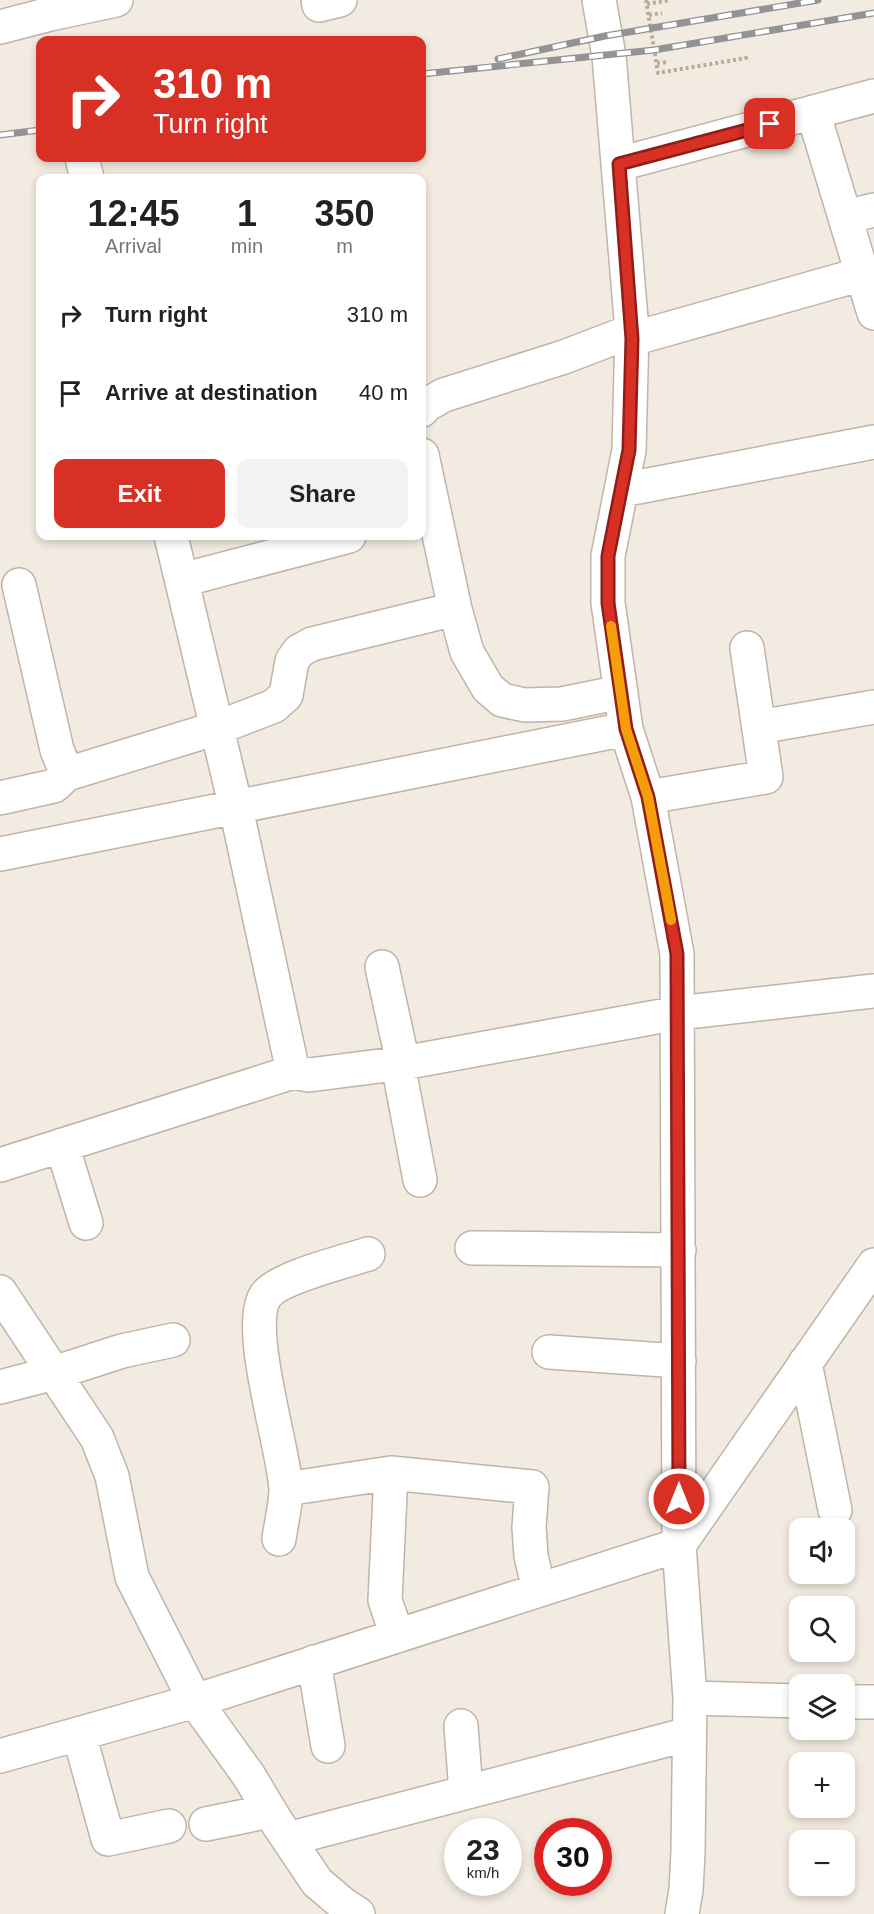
<!DOCTYPE html>
<html lang="en">
<head>
<meta charset="utf-8">
<style>
	:root { --surface:#fff; --page:#f2f2f2; --text:#222; --muted:#767676; --accent:#d93025 }
	body { margin:0; font-family:Helvetica,sans-serif; background:var(--page); color:var(--text); height:100vh; display:flex; flex-direction:column; font-size:22px; white-space:nowrap }
	* { box-sizing:border-box; margin:0 }
	p { font-size:20px; color:var(--muted) }
	.icon { flex:none; width:33px; height:33px; fill:none; stroke:currentColor; stroke-width:2; stroke-linecap:round; stroke-linejoin:round }
	.map { position:relative; flex:1; overflow:hidden }
	.side { position:absolute; left:36px; top:174px; width:390px; height:366px; display:flex; flex-direction:column; background:var(--surface); border-radius:12px; box-shadow:0 3px 9px #0003 }
	.side>* { flex:none }
	.banner { position:absolute; left:36px; top:36px; width:390px; height:126px; border-radius:12px; box-shadow:0 3px 9px #0003; background:#d93025; color:#fff; overflow:hidden }
	.fabs { position:absolute; left:789px; top:1518px; display:grid; gap:12px }
	.fabs a { display:grid; place-items:center; width:66px; height:66px; border-radius:12px; background:var(--surface); box-shadow:0 3px 9px #0003; font-size:30px }
	.speed { position:absolute; left:444px; top:1818px; display:flex; gap:12px; font-size:30px; font-weight:700; text-align:center }
	.speed>* { display:grid; place-content:center; width:78px; height:78px; border-radius:50%; background:var(--surface); box-shadow:0 3px 9px #0003; line-height:1 }
	.speed small { font-size:15px; font-weight:400 }
	.speed .limit { border:9px solid #d22; background:#fff; color:#111 }
	.pin { position:absolute; display:grid; place-items:center; width:51px; height:51px; color:#fff; margin:-26px; border-radius:12px; box-shadow:0 3px 9px #0006 }
	.me { position:absolute; width:66px; margin:-33px; rotate:0deg; stroke-linejoin:round; filter:drop-shadow(0 0 4px #0008) }
	.turn { display:flex; align-items:center; gap:21px; height:126px; padding:0 18px; font-size:27px }
	.turn .icon { width:78px; height:78px; stroke-width:2.5 }
	.turn b { display:block; font-size:42px; line-height:51px }
	.eta { display:flex; justify-content:space-evenly; align-items:center; height:102px; text-align:center }
	.eta b { font-size:36px; font-weight:700; line-height:42px }
	.button { display:flex; gap:12px; margin-top:auto; padding:12px 18px }
	.button a { flex:1; height:69px; border-radius:12px; background:var(--accent); color:#fff; font-size:24px; font-weight:700; line-height:69px; text-align:center }
	.button a+a { background:var(--page); color:var(--text) }
	ul { padding:0; list-style:none }
	li { display:flex; align-items:center; gap:18px; height:78px; padding:0 18px }
	li div { flex:1 }
	li b { display:block; font-size:22px }
	li em { font-style:normal }
	.map>svg:first-child { display:block }
	.lines { fill:none; stroke-linecap:round; stroke-linejoin:round }
	.minor-casing { stroke:#c1b4a7; stroke-width:36 }
	.path { stroke:#c0aa94; stroke-width:4; stroke-dasharray:3 3; stroke-linecap:butt }
	.minor { stroke:#fff; stroke-width:33 }
	.rail-casing { stroke:#939393; stroke-width:7 }
	.rail { stroke:#fff; stroke-width:4.5; stroke-dasharray:14; stroke-linecap:butt }
	.route-casing { stroke:#8d1f18; stroke-width:15 }
	.route { stroke:#d93025; stroke-width:10 }
	.slow { stroke:#f59e0b; stroke-width:10 }
</style>
</head>
<body>
<div class="map">
<svg width="874" height="1914" viewBox="0 0 874 1914">
	<rect width="100%" height="100%" fill="#f2ebe1"/>
	<g class="lines">
		<defs>
			<path id="minor" d="M318,0L319,5L340,0
				M599,0L609,56L632,331L629,450L608,556V603L626,729L648,797L677,954L679,1545L690,1698L688,1852L686,1890L682,1914
				M0,27L50,14L116,0
				M813,112L874,313
				M82,158L87,178
				M619,164L874,96
				M845,217L874,210
				M632,339L862,274
				M422,410L426,405L444,395L564,357L632,331
				M422,455L455,609L467,652L488,688L502,700L525,705L562,704L621,692
				M622,490L874,442
				M171,536L236,808L293,1072
				M182,580L349,536
				M19,585L57,750L67,774
				M759,727L874,707
				M648,797L766,777L747,648
				M0,798L54,786L67,774L217,728L274,706L286,695L292,661L299,651L312,644L455,609
				M0,854L626,729
				M382,967L403,1063
				M398,1064L420,1180
				M62,1145L86,1223
				M0,1165L293,1072L309,1075L403,1063L678,1013L874,991
				M472,1248L679,1250
				M0,1292L97,1438L112,1476L132,1577L195,1701L249,1776L276,1821L317,1882L344,1905L358,1914
				M549,1352L679,1361
				M805,1363L835,1510
				M0,1387L54,1373L122,1351L173,1340
				M391,1473L385,1600L397,1636
				M286,1489L391,1473L532,1487L529,1527L531,1556L539,1590
				M279,1539C281,1523 286,1505 286,1489C284,1448 244,1326 266,1295C280,1277 344,1262 368,1254
				M314,1662L328,1746
				M690,1698L800,1701
				M844,1702H874
				M461,1726L466,1792
				M79,1734L108,1839L169,1826
				M0,1756L195,1701L679,1545L874,1265
				M206,1824L270,1811
				M288,1839L689,1734"/>
		</defs>
		<!-- minor casing -->
		<use href="#minor" class="minor-casing"/>
		<!-- path -->
		<path class="path" d="M646,0L658,73L746,58L745,54
			M647,4L670,0
			M649,15L662,13
			M657,63L669,62"/>
		<!-- minor -->
		<use href="#minor" class="minor"/>
		<defs>
			<path id="rail" d="M498,59L605,36L818,0
				M422,74L654,50L874,13
				M0,135L40,130"/>
		</defs>
		<!-- rail casing -->
		<use href="#rail" class="rail-casing"/>
		<!-- rail -->
		<use href="#rail" class="rail"/>
	</g>
	<g class="lines">
		<defs>
			<path id="route" d="M679,1499L677,954L648,797L626,729L608,603V556L629,450L632,339L619,164L770,124"/>
		</defs>
		<!-- route casing -->
		<use href="#route" class="route-casing"/>
		<!-- route -->
		<use href="#route" class="route"/>
		<!-- slow -->
		<path class="slow" d="M611,626L626,729L648,797L671,920"/>
	</g>
</svg>
<div class="fabs">
<a><svg class="icon" aria-label="sound" viewBox="0 0 24 24"><path d="M4 9h4l5-4v14l-5-4H4zM17 9q2 3 0 6"/></svg></a>
<a><svg class="icon" aria-label="search" viewBox="0 0 24 24"><circle cx="10" cy="10" r="6"/><path d="M15 15l6 6"/></svg></a>
<a><svg class="icon" aria-label="layers" viewBox="0 0 24 24"><path d="M12 4l9 5-9 5-9-5zM3 14l9 5 9-5"/></svg></a>
<a>+</a>
<a>−</a>
</div>
<div class="speed"><div>23<small>km/h</small></div><div class="limit">30</div></div>
<div class="pin" style="left:770px;top:124px;background:#d93025"><svg class="icon" aria-label="arrive" viewBox="0 0 24 24"><path d="M6 21V4h12l-3 4 3 4H6"/></svg></div>
<svg class="me" style="left:679px;top:1499px" viewBox="-20 -20 40 40"><circle r="17" fill="#d93025" stroke="#fff" stroke-width="3"/><path d="M0-11L8 9 0 5-8 9z" fill="#fff"/></svg>
<div class="banner">
<div class="turn"><svg class="icon" aria-label="right" viewBox="0 0 24 24"><path d="M7 20v-9h11M14 6l5 5-5 5"/></svg><div><b>310 m</b>Turn right</div></div>
</div>
<section class="side">
<div class="eta">
<div><b>12:45</b><p>Arrival</p></div>
<div><b>1</b><p>min</p></div>
<div><b>350</b><p>m</p></div>
</div>
<ul>
<li><svg class="icon" aria-label="right" viewBox="0 0 24 24"><path d="M7 20v-9h11M14 6l5 5-5 5"/></svg><div><b>Turn right</b></div><em>310 m</em></li>
<li><svg class="icon" aria-label="arrive" viewBox="0 0 24 24"><path d="M6 21V4h12l-3 4 3 4H6"/></svg><div><b>Arrive at destination</b></div><em>40 m</em></li>
</ul>
<div class="button"><a>Exit</a><a>Share</a></div>
</section>
</div>
</body>
</html>
